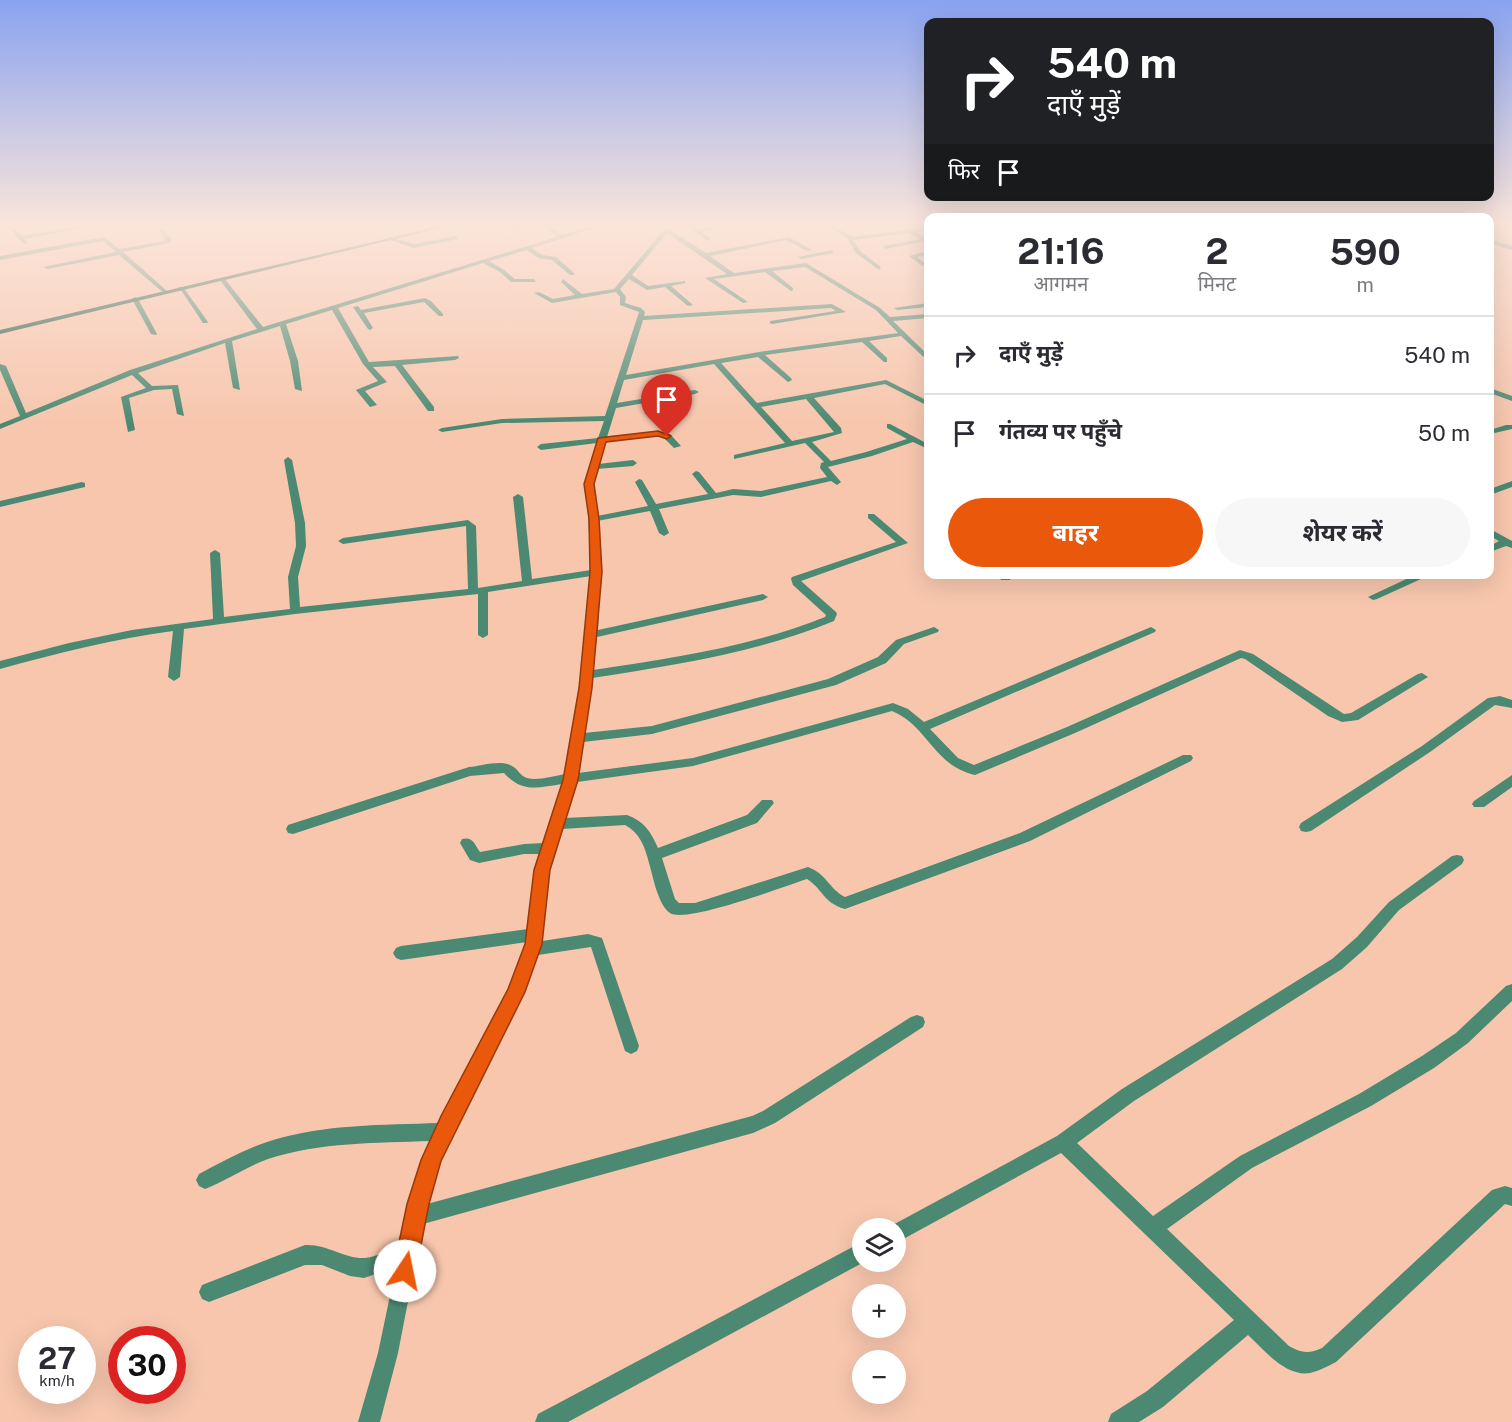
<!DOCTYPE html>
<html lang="hi">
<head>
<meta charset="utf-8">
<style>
	:root { --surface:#fff; --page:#f7f7f7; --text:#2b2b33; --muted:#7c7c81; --line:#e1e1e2; --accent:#ea580c }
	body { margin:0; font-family:"Public Sans","Noto Sans Devanagari",sans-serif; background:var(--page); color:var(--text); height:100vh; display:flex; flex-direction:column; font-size:22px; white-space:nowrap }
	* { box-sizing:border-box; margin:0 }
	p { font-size:20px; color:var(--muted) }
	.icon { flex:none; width:33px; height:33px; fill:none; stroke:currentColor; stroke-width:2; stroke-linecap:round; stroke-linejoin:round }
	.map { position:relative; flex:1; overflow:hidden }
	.sheet { position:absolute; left:924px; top:213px; width:570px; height:366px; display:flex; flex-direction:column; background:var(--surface); border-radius:12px; box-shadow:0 6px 24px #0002 }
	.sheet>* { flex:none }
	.top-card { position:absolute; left:924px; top:18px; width:570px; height:183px; border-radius:12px; box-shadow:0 6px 24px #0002; background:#202124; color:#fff; overflow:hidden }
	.buttons { position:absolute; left:852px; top:1218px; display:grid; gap:12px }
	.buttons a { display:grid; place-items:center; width:54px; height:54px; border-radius:50%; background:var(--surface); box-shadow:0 6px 24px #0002; font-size:30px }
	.speed { position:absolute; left:18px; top:1326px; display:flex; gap:12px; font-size:30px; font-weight:700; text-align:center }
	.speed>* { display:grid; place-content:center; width:78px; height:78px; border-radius:50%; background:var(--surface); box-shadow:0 6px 24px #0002; line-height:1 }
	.speed small { font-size:15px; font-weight:400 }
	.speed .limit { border:9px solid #d22; background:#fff; color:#111 }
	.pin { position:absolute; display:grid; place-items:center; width:51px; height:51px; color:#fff; margin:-62px -26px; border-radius:50% 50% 50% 0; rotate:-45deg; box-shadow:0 0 6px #0007 }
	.pin .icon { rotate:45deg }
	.me { position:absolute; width:66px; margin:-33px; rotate:11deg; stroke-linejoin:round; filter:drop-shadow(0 0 4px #0008) }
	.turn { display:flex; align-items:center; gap:21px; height:126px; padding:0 24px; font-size:27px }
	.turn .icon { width:78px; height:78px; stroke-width:2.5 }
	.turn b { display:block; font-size:42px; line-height:51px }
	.then { display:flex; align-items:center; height:57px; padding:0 24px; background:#0003; gap:12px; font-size:22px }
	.eta { display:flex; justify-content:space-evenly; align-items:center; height:102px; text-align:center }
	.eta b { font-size:36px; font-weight:700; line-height:42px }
	.primary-button { display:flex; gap:12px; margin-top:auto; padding:12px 24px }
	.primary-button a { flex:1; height:69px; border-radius:36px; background:var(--accent); color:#fff; font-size:24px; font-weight:700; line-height:69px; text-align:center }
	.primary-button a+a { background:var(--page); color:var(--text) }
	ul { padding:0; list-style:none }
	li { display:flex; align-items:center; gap:18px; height:78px; padding:0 24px; border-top:2px solid var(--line) }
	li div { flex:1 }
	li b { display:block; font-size:22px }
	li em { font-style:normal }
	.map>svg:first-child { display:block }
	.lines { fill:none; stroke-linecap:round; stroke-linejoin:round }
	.minor { fill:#4b8973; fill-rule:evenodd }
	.secondary { fill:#265e4b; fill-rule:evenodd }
	.route { fill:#ea580c; stroke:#983908; stroke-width:1.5 }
</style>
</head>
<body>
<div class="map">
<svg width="1512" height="1422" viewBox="0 0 1512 1422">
	<rect width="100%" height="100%" fill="#f7c6ad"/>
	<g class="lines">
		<!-- minor -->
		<path class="minor" d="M6,225H11L22,236L90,225H101L24,239L27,242L24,244Z
			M512,225H518L523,230L518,231Z
			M544,225H549L562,235L595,225H603L532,248L542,255L556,257L574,273V275H570L552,260L538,258L527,250L489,261L504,270L515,279H534L536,282H511L500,272L483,263L338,308L369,362L458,356L459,358L455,360L402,365L434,407V411H428L395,366L373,367L387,382L365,391L377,405L370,407L356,390L378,381L363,364L332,310L286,324L298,361L302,391L295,389L290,361L280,326L232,341L240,390L233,388L225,343L138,373L152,386L178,385L184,416L177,414L172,389L154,390L129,398L135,430L128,432L121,397L146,388L132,375L0,429V424L20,416L0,370V364L6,366L26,413L130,370L257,329L220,280V278H224L263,327L557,237Z
			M668,225H674L670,230L706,253L789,237L812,250L807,251L786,240L710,256L734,273L806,263L880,308L890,317L928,314V318L893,321L928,355V361L901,336L869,341L887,358V362H884L862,342L765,355L791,378L792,380L788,382L758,357L721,363L757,403L886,380L928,401V406L885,384L814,398L841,428L842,433L812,442L831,461L866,452L907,439L887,428V424H890L928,444V449L913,442L872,456L828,467L841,482L837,485L831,481L761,497L733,495L659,509L669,533L664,536L659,533L650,511L597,521L601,572L598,630L763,594L768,597L763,600L597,637L593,670C672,658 750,647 825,617L826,615L793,585L791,579L792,577L896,542L868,518V514H874L908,543L801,581L836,612L837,614L834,621C756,653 674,665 592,678L584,733L652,726L828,679L878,657L896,640L934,627L939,630L938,632L904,644L886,663L836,685L652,734L583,742L578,773L693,758L893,703L908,709L924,722L1151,627L1156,630L1155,632L930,729L958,758L974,765L1067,727L1240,650L1253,654L1344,714L1351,713L1418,674L1422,673L1428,677L1358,720L1342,722L1328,716L1245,659L1241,658L1075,733L975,775C934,766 927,725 892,711L693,766L577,782L565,818L627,815C644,821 651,832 658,848L747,815L762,800H772L774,803L757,823L662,858L675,899L679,903H695L808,867C827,874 829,889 845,897L1020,833L1183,755H1191L1193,758L1191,761L1030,841L845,909C822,902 824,890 807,879C785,886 686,924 670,913C658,905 653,876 649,863C645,847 640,833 625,825L562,829L549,870L542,941L588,934L602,938L639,1046L637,1051L631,1054L625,1051L591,947L538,955L522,996L440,1161L427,1204L752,1116L763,1111L911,1017L917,1015L923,1017L925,1022L923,1027L775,1123L753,1133L423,1224L398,1353L380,1422H358L378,1353L396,1267L364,1278L350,1276L322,1265H305L209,1302L202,1299L199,1292L202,1285L305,1245C328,1244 344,1259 365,1258C378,1257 389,1249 400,1244C408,1209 415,1174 430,1141C377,1143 320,1142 268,1159C246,1167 227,1180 205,1189L199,1186L196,1180L199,1174C222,1162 245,1149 270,1141C324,1124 383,1125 439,1123L509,989L527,942L401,960L396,958L393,953L396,948L401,946L528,929L535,870L540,854H524L479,863L470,860L460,843L462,839C473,836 475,845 480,852L524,844L544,843L563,784C538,787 523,794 504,773L470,776L293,834L288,833L286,829L288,825L469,767C481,766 501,759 512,766C518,769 520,776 527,778C537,781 554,776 565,774L587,635L591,576L488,592V635L483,638L478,635V594L295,614L184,629L180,677L174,681L168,677L173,631C114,639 58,653 0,669V661L69,643L132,630L213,619L210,553L215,550L220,553L224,617L290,609L288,577L296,546L295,523L284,460L288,457L292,460L305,523L306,546L298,577L300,607L468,589L466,526L343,544L338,541L343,538L468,520L476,526L478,588L522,581L513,497L518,494L523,497L532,579L591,570L586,477L597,443L541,450L537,447L541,444L598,438L604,421L502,423L442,432L438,430L442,428L502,419L605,416L639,312L620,305V297L616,292L552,303L534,293L539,292L553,299L575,295L561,282L563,279L582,294L614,289ZM667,233L727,274L705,278L743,303L748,302L714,279L765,272L791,291L793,290V288L772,271L805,267L876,310L898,333L759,352L626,375L643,320L831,308L836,311L770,321V323L772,324L846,312L832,304L644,316L645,312L641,308L625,303L626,297L620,289L629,279L647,290L665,287L688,306L693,305L671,286L685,283V281L648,286L632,275ZM714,364L785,443L734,455V459L805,443L824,462L821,463L820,468L827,477L761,491L733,489L716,493L699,472L696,471L692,474L708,494L656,504L642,480L639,479L635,482L648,506L597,516L594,477L597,469L633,466L637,463L633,460L598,464L605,442L657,436L664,438L674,448L681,446L670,434L658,431L607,437L616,408L695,394L699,392L695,390L617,403L624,380ZM806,399L834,432L792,441L761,407Z
			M686,225H691L698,229L713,226L716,228L701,232L710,238L708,241Z
			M826,225H832L853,237L928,227V231L916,232L928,239V241L885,249L883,246L921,239L909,233L853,240L860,251L881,267L879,270L856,253L847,238Z
			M859,225H882L879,227Z
			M162,227L172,240L169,243L123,252L167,291L168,292L165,294L119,255L47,269L44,267L116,252L103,241L0,260V256L104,237L119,249L165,241L159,229Z
			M456,236L458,239L414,248L387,239L390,237L414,244Z
			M1490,239L1512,246V250L1490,243Z
			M832,250L834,253L801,259L798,257Z
			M928,251V255L917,257L928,266V270L909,256Z
			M179,287H183L208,322L207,323H203Z
			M135,297L138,299L157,334L156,335L151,334L132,299Z
			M425,298L431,301L443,314V316H439L424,302L364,313L373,328L370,330L368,329L353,307L358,306L361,310Z
			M928,303V307L897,310L894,308Z
			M1490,388L1512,396V401L1490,393Z
			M1506,425H1512V429L1490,434V430Z
			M1512,481V487L1490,495V489Z
			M82,482L85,483V487L0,507V501Z
			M1490,529L1512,541V548L1506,546L1490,552V546L1499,541L1490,536Z
			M1005,574H1021L1009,580H1001L1000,578Z
			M1417,574H1432L1377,599L1373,600L1368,597Z
			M1500,696L1512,700V708L1495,705L1430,752L1311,831L1306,832L1301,831L1299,827L1301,823L1422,746L1488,698Z
			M1512,775V787L1484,807H1474L1472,804L1474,801Z
			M1457,855L1462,856L1464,860L1462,864L1399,910L1367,947L1342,969L1134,1101L1077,1143L1153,1216L1240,1156L1359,1094L1422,1056L1456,1033L1506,986L1512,984V1001L1468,1043L1434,1068L1371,1106L1252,1168L1167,1229L1289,1346C1301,1353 1309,1354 1322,1348L1492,1190L1505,1186L1512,1188V1206L1505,1204L1336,1362C1328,1366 1319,1371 1310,1373C1286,1377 1264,1350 1248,1335L1163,1407L1139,1422H1108L1111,1414L1147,1391L1234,1320L1061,1153L896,1243V1228L889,1227L1057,1136L1122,1089L1332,959L1357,937L1389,902L1452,856Z
			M862,1242L864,1262L568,1422H535L538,1414Z"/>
		<!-- secondary -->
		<path class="secondary" d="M445,225H453L0,334V330Z"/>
	</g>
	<!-- sky -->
	<linearGradient id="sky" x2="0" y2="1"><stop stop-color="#89a3f1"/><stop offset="0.53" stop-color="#fbe5da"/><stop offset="1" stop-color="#fbe5da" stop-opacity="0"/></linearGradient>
	<rect width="1512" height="424" fill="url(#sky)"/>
	<!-- route -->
	<path class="route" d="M658,431L671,436L667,439L658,436L606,442L594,484L599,519L602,572L592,688L578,780L550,870L542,944L525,992L441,1161L429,1204L416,1271L412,1279L405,1282L397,1279L393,1271L407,1204L421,1160L441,1116L508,989L525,944L534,870L563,780L579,688L590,572L589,519L584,484L598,438Z"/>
</svg>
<div class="buttons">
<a><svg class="icon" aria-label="layers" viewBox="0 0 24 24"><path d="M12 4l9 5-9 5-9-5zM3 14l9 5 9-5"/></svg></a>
<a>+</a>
<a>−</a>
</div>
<div class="speed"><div>27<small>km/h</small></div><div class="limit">30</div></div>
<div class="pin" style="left:667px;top:436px;background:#d93025"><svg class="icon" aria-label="arrive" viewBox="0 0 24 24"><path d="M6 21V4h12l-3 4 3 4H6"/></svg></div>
<svg class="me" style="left:405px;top:1271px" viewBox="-20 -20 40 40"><circle r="19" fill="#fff"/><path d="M0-13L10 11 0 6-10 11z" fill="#ea580c"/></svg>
<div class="top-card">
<div class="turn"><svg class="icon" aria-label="right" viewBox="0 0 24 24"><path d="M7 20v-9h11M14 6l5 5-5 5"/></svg><div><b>540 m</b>दाएँ मुड़ें</div></div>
<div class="then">फिर<svg class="icon" aria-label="arrive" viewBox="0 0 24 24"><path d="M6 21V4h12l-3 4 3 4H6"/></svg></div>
</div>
<section class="sheet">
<div class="eta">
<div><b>21:16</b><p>आगमन</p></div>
<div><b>2</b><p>मिनट</p></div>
<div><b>590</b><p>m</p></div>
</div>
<ul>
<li><svg class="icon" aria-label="right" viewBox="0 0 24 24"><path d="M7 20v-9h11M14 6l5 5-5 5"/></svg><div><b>दाएँ मुड़ें</b></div><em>540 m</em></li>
<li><svg class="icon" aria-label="arrive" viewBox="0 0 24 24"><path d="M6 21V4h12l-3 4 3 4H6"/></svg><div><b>गंतव्य पर पहुँचे</b></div><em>50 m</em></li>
</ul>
<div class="primary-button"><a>बाहर</a><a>शेयर करें</a></div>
</section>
</div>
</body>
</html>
